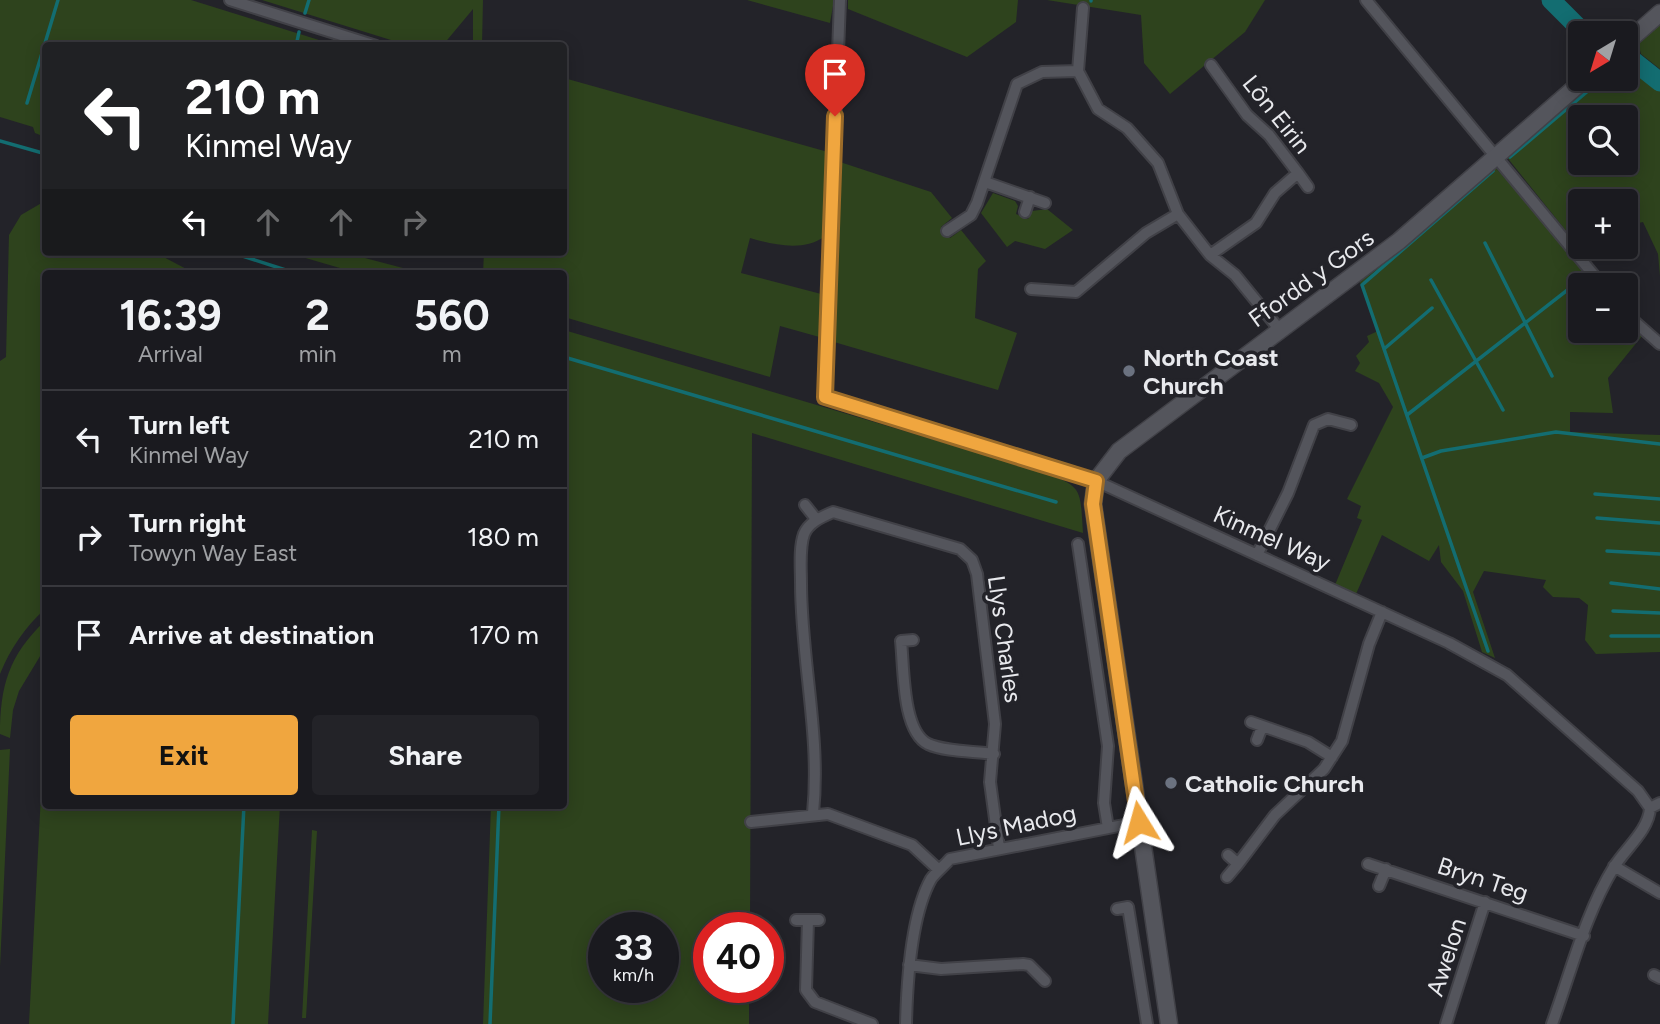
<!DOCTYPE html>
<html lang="en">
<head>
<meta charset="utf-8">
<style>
	:root { --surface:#1a1a1f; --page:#232328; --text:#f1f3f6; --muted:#9fa1a4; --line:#38383d; --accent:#f0a63f }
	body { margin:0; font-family:Figtree,sans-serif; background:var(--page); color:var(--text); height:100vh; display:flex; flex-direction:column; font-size:26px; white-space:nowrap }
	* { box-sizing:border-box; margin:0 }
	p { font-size:23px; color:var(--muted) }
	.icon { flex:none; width:38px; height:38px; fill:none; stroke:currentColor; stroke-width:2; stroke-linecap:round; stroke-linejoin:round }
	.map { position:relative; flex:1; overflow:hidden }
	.panel { position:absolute; left:42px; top:270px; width:525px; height:539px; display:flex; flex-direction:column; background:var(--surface); border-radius:7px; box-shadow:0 4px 18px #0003,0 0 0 2px var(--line) }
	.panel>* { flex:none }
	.banner { position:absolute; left:42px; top:42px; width:525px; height:214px; border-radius:7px; box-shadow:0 4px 18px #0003,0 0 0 2px var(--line); background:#202124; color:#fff; overflow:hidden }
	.needle { width:46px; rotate:218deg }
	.tools { position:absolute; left:1568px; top:21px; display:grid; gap:14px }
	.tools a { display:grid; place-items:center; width:70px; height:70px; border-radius:7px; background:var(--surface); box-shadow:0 4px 18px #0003,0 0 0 2px var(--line); font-size:35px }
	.speed { position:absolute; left:588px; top:912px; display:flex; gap:14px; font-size:35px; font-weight:700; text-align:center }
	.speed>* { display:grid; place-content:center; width:91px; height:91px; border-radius:50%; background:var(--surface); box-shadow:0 4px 18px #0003,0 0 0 2px var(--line); line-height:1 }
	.speed small { font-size:18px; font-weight:400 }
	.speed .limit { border:10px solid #d22; background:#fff; color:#111 }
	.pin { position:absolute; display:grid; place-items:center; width:60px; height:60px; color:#fff; margin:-72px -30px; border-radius:50% 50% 50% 0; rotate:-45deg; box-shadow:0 0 7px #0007 }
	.pin .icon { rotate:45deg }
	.me { position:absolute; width:77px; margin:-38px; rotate:352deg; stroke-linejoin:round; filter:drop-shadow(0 0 5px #0008) }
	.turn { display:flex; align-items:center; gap:24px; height:147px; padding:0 28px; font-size:32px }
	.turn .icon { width:91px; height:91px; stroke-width:2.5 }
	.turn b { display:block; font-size:49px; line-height:60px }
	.lanes { display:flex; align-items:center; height:66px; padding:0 28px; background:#0003; justify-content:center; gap:35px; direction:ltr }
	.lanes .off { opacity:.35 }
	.eta { display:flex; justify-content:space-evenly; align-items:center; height:119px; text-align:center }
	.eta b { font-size:42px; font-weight:700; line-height:49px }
	.button { display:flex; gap:14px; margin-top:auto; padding:14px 28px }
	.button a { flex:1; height:80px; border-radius:7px; background:var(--accent); color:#111; font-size:28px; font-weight:700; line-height:80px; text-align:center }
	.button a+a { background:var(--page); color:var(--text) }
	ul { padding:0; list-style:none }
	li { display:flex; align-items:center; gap:21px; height:98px; padding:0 28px; border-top:2px solid var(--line) }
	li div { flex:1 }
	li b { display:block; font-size:26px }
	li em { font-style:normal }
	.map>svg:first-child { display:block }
	.green { fill:#2e431d; fill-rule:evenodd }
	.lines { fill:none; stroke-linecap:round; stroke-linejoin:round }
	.stream { stroke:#136d71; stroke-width:3.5 }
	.river { stroke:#136d71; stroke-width:19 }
	.street-casing { stroke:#414147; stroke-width:14 }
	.secondary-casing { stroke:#414147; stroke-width:19 }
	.street { stroke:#54555c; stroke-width:10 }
	.secondary { stroke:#54555c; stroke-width:16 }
	.route-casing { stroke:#9c6c29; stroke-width:18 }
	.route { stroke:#f0a63f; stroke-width:12 }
	.worship-dot { fill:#6b7280; stroke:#232329; stroke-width:2.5 }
	.labels { text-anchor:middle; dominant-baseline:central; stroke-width:7; stroke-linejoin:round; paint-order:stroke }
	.street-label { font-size:24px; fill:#e8e9ed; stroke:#232329 }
	.poi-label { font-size:24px; font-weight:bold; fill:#e8e9ed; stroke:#232329; text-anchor:start }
</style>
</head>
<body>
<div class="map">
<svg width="1660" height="1024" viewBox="0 0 1660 1024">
	<rect width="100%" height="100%" fill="#232329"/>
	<!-- green -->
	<path class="green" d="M0,0H191L335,45L46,46L45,137L35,133L33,127L0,117Z
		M262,0H483L482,45H473V9L443,45H407Z
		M747,0H834L830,23Z
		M848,0H1018L1016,22L967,57L848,9Z
		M1047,0H1265L1245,32L1170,94L1144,63L1141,15Z
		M1660,23V69L1641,54L1638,42Z
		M1626,60L1660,88V276L1658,254L1643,222L1630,225L1626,220V201H1580L1579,247L1506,156L1595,79H1626ZM1580,117H1626V163H1580Z
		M564,78L828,152L825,236C805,252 773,245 750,238L741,273L825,295L823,338L780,326L770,377L564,317V273H483L484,252H564Z
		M840,162L931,192L952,218L941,227L950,238L961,230L986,261L978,269L975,318L1017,333L998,390L834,342Z
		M1495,167L1558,239L1594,285H1580V331H1626V320L1642,336L1608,378L1613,413L1570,412V432L1660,435V652L1596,654L1585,640L1588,605L1579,598L1553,597L1543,587L1546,580L1484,571L1473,592L1495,658L1482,652L1463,591L1441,562L1439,545L1429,561L1382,535L1356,594L1335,585L1362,520L1357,518L1361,506L1347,499L1393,407L1379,383L1355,371L1360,363L1356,356L1369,342L1367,336L1378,331L1359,280Z
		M993,193L1015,201L1018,206L1016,214L1028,219L1032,211L1047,209L1073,230L1045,249L1015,241L1007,247L981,213Z
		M45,201L46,252H154L194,273H46L45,609C25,627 10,649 0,674V361L6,357L9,235L21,215Z
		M285,252H342L422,273H357Z
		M564,330L1039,471C1083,487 1080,486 1083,533L752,433L750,927L709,928V987H749V1024H483L491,805H564ZM604,928H663V987H604Z
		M45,621V648L19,691L13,710L10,738L0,734C0,686 9,655 45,621Z
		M45,718L46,805H280L268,1024H29Z
		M10,749L0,967V750Z
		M312,830L317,831L306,1018H302Z"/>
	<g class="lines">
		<!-- stream -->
		<path class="stream" d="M1091,1V0
			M305,13L309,0
			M296,46L299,32
			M1626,58L1628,57
			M27,103L58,0
			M0,141L46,154
			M1510,157L1602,79
			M1485,243L1552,376
			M230,252L295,273
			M1431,280L1503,410
			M1384,349L1432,308
			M564,357L1056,502
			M1407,415L1579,281
			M1422,458L1441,451L1556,432L1660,444
			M1595,494L1660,499
			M1597,518L1660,523
			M1607,551L1660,554
			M1611,583L1660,589
			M1613,611L1660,613
			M1611,636H1660
			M1488,651L1362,285L1493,171
			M233,1024L244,805
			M490,1024L499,805"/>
		<!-- river -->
		<path class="river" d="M1551,0L1584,33
			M1626,55L1660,82"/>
		<defs>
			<path id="street" d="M230,0L376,46
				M840,0L825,397L1096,481L1449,643L1507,675L1638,791L1650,808
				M1366,0L1602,285
				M1083,8L1078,71L1098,109L1127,128L1158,163L1178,214L1210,255L1235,275L1279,329
				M1298,173L1308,187
				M985,182L1045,203
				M1025,212L1030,197
				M947,231L971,215L977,203L1017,84L1042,72L1078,71
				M1210,255L1256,223L1275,193L1298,173L1269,135L1247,115L1211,65
				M1031,289L1076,292L1146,233L1178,214
				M1626,314L1660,344
				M805,505L816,519
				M1078,544L1108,746L1104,803L1108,828
				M1257,555L1288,493L1314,425L1328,419L1351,425
				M913,640L901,641C904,668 902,731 928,744C946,752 974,751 994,754
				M1251,722L1308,742L1332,757
				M1257,740L1262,727
				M813,813C821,736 801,660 801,583C801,568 799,548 804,534C809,522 822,517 833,512L960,549L972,560L977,574L995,724L990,782L999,848
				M751,822L828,814L912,845L939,870
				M1238,864L1275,815L1324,769L1342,741L1369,644L1382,612
				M1368,864L1584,936
				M1614,866L1660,893
				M1227,877L1238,864L1228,855
				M1379,886L1386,869
				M1117,909L1128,907L1147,1024
				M796,920H819
				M808,920L806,990L815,1002L872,1024
				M909,965L941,969L1023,964L1029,965L1045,981
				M1654,975L1660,978
				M906,1024C907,983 911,915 931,879C936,872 944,866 950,859L1139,822
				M1446,1024L1485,902
				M1552,1024C1571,972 1585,914 1614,867C1625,849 1649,830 1650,808L1660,803"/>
			<path id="secondary" d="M1626,43L1660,13
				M1169,1024L1093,504L1096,481L1119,451L1399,241L1585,79"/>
		</defs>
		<!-- street casing -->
		<use href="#street" class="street-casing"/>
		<!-- secondary casing -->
		<use href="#secondary" class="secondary-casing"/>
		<!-- street -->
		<use href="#street" class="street"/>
		<!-- secondary -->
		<use href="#secondary" class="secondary"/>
	</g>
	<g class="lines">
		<defs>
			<path id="route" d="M835,116L825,397L1096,481L1093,504L1139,822"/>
		</defs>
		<!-- route casing -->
		<use href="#route" class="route-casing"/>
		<!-- route -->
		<use href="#route" class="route"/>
	</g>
	<!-- markers -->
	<g class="worship-dot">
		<circle cx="1129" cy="371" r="7"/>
		<circle cx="1171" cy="783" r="7"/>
	</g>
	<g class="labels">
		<!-- street labels -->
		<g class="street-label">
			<text transform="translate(1277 114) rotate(51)">Lôn Eirin</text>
			<text transform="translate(1311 278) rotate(-36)">Ffordd y Gors</text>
			<text transform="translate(1272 538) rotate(24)">Kinmel Way</text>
			<text transform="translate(1005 639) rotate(82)">Llys Charles</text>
			<text transform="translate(1016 825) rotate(-12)">Llys Madog</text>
			<text transform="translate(1483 879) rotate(18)">Bryn Teg</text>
			<text transform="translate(1446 957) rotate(-72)">Awelon</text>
		</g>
		<!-- poi labels -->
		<g class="poi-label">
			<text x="1143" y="357">North Coast<tspan x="1143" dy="28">Church</tspan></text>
			<text x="1185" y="783">Catholic Church</text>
		</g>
	</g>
</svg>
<div class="tools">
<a><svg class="needle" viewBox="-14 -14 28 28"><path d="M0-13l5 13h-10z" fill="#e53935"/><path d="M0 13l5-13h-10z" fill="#9fa1a4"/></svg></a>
<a><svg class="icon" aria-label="search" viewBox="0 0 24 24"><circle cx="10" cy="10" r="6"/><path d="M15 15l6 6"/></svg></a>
<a>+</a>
<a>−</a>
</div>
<div class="speed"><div>33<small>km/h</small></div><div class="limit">40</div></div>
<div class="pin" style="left:835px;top:116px;background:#d93025"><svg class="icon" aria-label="arrive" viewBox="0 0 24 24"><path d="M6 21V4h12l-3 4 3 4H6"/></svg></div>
<svg class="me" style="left:1139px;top:822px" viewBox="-20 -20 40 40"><path d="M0-17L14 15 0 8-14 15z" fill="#f0a63f" stroke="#fff" stroke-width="4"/></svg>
<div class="banner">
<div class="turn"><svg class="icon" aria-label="left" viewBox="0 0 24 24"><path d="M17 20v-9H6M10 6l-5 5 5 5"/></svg><div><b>210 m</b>Kinmel Way</div></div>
<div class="lanes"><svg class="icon" aria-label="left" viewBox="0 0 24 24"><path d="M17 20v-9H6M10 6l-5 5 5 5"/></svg><svg class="icon off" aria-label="ahead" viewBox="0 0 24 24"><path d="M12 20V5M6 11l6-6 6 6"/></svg><svg class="icon off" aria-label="ahead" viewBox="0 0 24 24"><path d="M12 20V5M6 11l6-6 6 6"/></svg><svg class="icon off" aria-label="right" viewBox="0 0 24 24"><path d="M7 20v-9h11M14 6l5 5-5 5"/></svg></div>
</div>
<section class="panel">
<div class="eta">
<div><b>16:39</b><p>Arrival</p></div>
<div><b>2</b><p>min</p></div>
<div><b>560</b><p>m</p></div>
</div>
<ul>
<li><svg class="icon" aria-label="left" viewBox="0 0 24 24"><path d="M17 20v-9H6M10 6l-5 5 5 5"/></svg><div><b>Turn left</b><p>Kinmel Way</p></div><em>210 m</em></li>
<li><svg class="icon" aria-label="right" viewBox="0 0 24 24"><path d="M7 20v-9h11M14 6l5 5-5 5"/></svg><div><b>Turn right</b><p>Towyn Way East</p></div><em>180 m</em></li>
<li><svg class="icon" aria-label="arrive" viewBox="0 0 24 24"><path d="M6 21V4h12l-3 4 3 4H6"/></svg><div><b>Arrive at destination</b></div><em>170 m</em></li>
</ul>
<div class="button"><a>Exit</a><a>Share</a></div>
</section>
</div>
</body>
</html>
